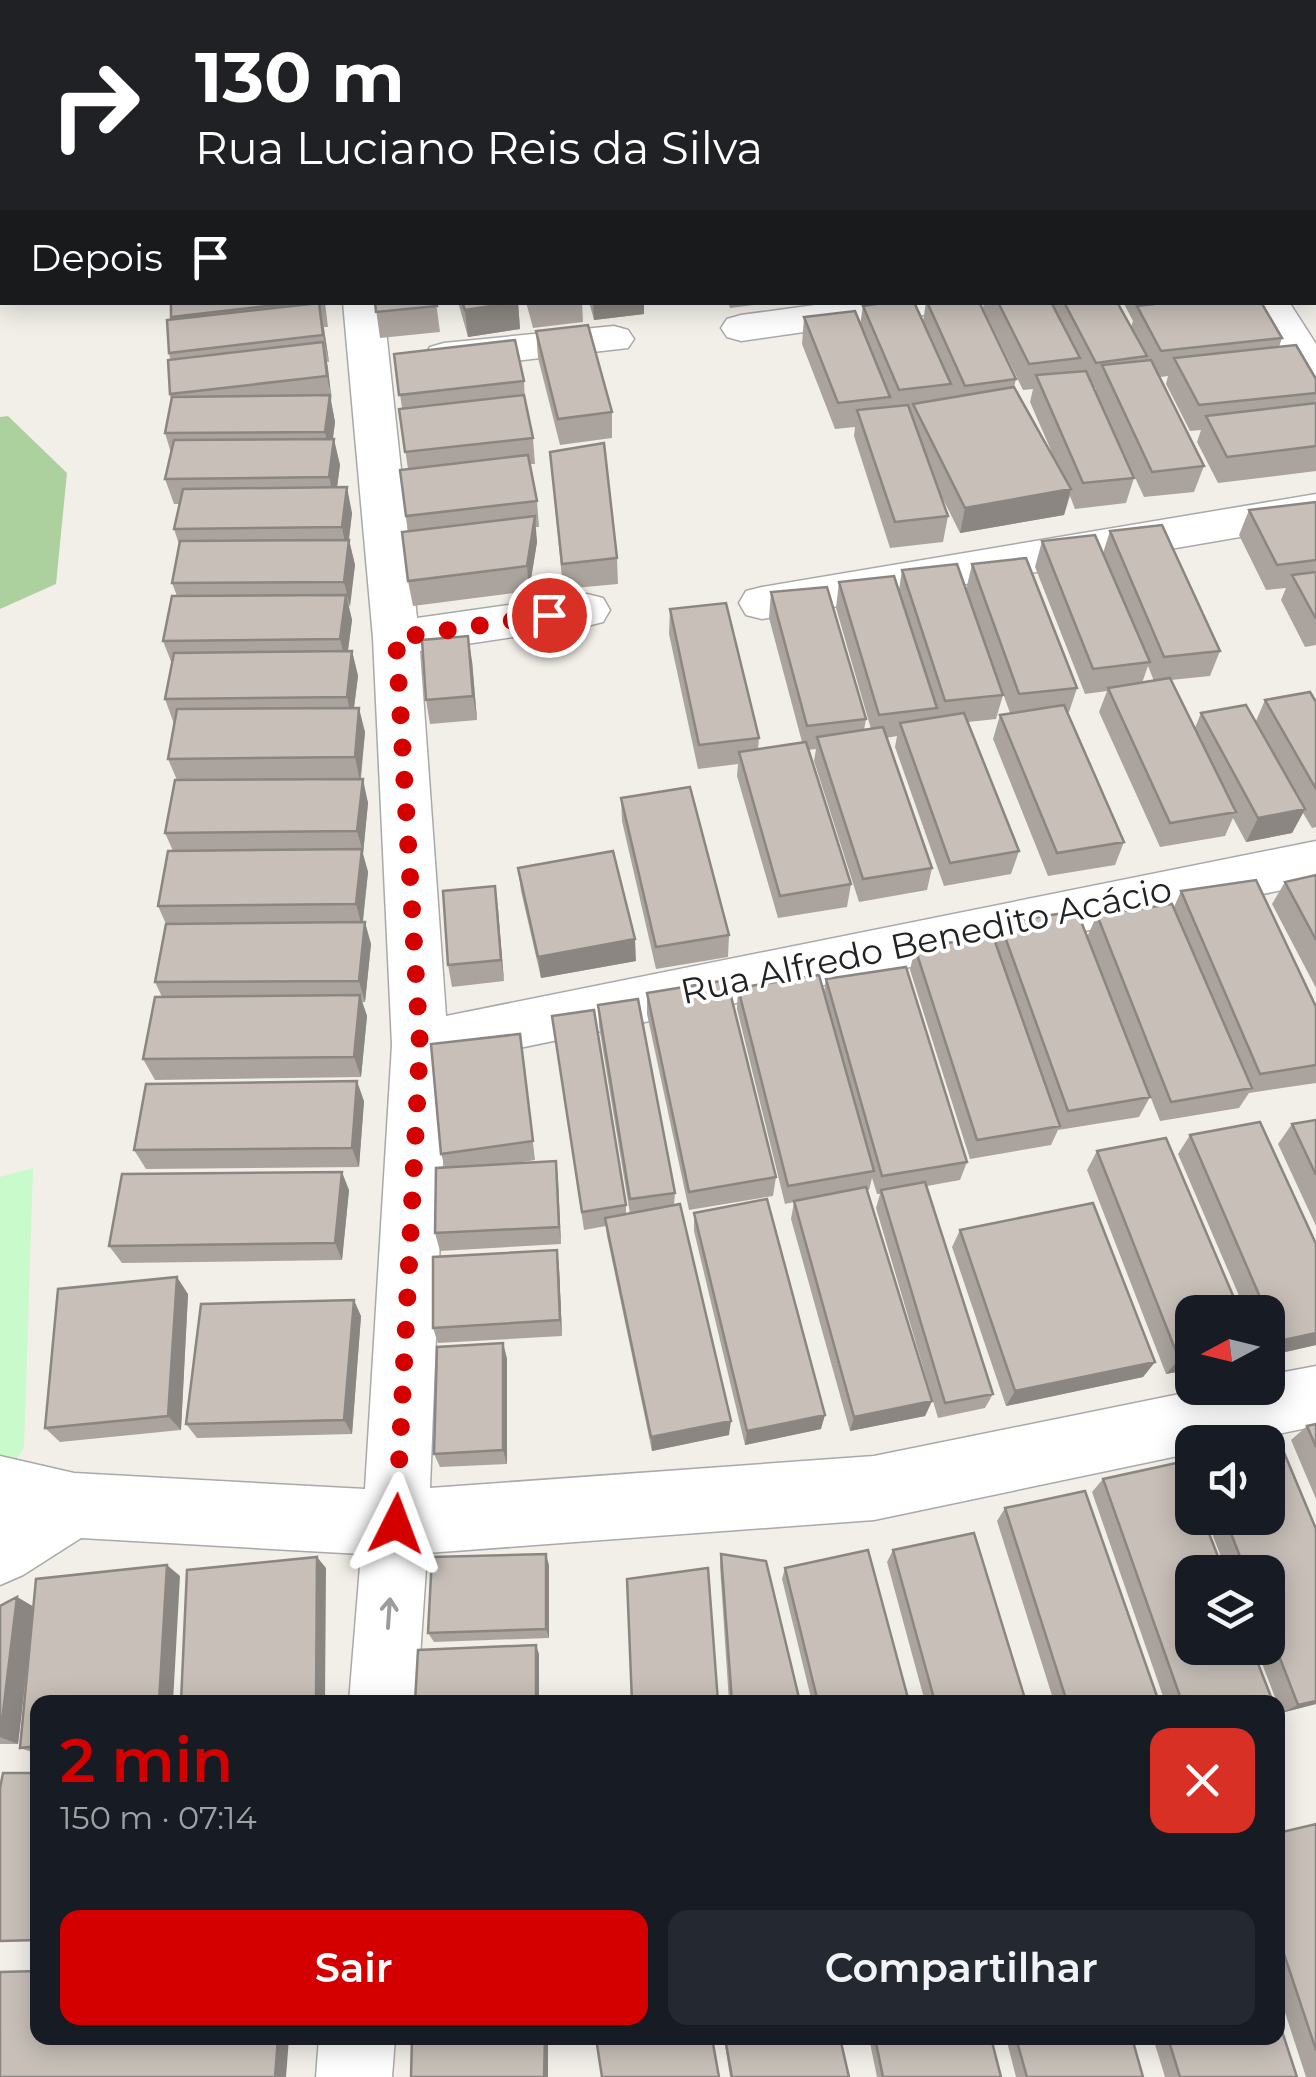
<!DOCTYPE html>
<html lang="pt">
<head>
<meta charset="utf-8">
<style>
	:root { --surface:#171b24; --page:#242831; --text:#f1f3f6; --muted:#9ea1a6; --accent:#d40000 }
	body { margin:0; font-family:Montserrat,sans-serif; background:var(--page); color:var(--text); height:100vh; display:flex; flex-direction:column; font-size:38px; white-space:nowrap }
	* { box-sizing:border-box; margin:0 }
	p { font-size:32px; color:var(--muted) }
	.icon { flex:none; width:55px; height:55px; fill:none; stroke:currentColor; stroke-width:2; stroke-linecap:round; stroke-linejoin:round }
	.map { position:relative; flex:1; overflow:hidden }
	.details { position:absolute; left:30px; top:1695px; width:1255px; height:350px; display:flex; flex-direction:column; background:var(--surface); border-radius:20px; box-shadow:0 5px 25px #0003 }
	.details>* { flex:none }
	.top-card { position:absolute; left:0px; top:0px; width:1318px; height:305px; box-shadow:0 5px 25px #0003; background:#202124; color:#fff; overflow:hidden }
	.needle { width:65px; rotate:263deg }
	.fabs { position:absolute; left:1175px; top:1295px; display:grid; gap:20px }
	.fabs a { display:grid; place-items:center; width:110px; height:110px; border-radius:20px; background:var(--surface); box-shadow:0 5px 25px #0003; font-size:50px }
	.pin { position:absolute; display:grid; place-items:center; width:85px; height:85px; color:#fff; margin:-42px; border:5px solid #fff; border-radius:50%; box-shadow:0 2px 10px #0007 }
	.me { position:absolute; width:110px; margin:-55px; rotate:3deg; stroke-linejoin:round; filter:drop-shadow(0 0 8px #0008) }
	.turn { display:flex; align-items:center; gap:35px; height:210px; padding:0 30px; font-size:45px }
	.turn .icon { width:130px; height:130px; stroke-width:2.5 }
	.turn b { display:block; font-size:70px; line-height:85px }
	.then { display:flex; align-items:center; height:95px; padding:0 30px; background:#0003; gap:20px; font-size:38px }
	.round { display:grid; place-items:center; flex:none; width:105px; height:105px; border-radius:20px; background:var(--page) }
	.headline { display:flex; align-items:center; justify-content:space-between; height:170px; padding:0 30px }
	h1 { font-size:60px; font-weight:600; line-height:75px; color:var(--accent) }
	.action { display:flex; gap:20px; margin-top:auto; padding:20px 30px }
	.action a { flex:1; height:115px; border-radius:20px; background:var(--accent); color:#fff; font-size:40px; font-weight:600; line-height:115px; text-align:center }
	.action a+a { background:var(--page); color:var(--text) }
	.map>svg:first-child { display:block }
	.forest { fill:#add19e }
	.park { fill:#c8facc }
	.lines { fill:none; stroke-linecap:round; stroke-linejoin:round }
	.minor-casing { stroke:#a9a9a9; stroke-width:3 }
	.minor { fill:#fff; fill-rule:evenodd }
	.wall { fill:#aba49e; fill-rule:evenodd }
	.shaded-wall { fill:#8b8681 }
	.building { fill:#c7bfb8; stroke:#8b8681; stroke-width:2.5 }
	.oneway { stroke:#9c9c9c }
	.route { stroke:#d40000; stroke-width:18; stroke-dasharray:0 32.4 }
	.labels { text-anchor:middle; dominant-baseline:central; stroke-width:8; stroke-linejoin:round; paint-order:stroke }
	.street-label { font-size:35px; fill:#222; stroke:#fff }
</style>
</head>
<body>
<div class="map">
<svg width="1316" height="2077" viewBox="0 0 1316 2077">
	<rect width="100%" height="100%" fill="#f2efe9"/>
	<!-- forest -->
	<path class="forest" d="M0,0H302L2,2L0,212Z
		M727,0H1316V192L1315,2Z
		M8,416L67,473L56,584L0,609V417Z"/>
	<!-- park -->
	<path class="park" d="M33,1168L24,1447L0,1488V1177Z"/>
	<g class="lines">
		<defs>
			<path id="minor" d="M343,302H383L417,618L587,594L603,598L610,610L603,622L587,626L420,651L446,1016L1316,841V883L447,1063L430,1488L874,1456L1209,1388H1268V1375L1316,1366V1426L1240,1442H1192V1453L874,1520L427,1553L417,1702H349L361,1554L81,1538L23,1575L0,1585V1456L74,1473L365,1489L392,1045L373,638Z
				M837,302H949L944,311L930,314L741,341L727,337L721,328L727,319L741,315Z
				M1250,302H1289L1316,344V388L1301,384Z
				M614,326L628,330L634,339L628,348L444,369L430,365L424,356L430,347L444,343Z
				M1316,494V524L762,619L746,615L739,603L746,591L762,587Z
				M319,2038H395L392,2077H316Z"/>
		</defs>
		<!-- minor casing -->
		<use href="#minor" class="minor-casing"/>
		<!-- minor -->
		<use href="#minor" class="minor"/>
	</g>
	<!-- wall -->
	<path class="wall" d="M352,0H478V2H352Z
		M1315,156H1316V293L1315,290Z
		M171,302H325L328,327H324L329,362H327L331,402L335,422L333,439L340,465L337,487L352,513L349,540L355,565L349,607L352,620L348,651H352L358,676L354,708L365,732L361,779L368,803L363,854L368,872L363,922L371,944L365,1002H362L367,1016L361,1077L155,1080L143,1059L162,997L155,982L166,924L158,906L173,851L165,833L177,780L168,759L174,724L165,699L172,664L163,641L177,596L172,583L179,544L174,529L179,504H174L165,479L171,453L165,433L171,400L170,394V359L169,353L172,319Z
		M375,302H436L440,332L380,338Z
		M458,302H518L520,329L468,337Z
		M526,302H582L583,322L533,328Z
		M589,302H644V314L594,320Z
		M728,302H777L730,308Z
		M926,302L1016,379L1014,387L1053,455L1030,402L1033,389L1023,390L983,308L984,302H1117L1131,327L1133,321L1123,302H1261L1282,338L1279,347L1316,379V471L1218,483L1197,442L1201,430L1190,431L1166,384L1168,376L1160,377L1204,466L1194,492L1144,497L1095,391L1096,388L1094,389L1134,478L1126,503L1075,509L1070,496L1064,515L960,533L939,491L948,516L943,542L890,548L854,436L855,427L835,429L802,344L804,317L860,325L863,306L923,322Z
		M536,331L612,412V438L560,445L538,358Z
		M394,354L524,381L525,402L533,438L535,464H530L537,501L539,527H535L537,542L529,591L413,606L408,581V531L400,470L408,469L399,409L402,408Z
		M550,452L617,558L618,584L563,589Z
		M1316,502V645L1305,647L1281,600L1286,588L1266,590L1239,535L1249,510Z
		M1110,531L1220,651L1210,676L1171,680L1195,728L1201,713L1256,721L1265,700L1316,702V827L1312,828L1303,813L1292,833L1246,842L1233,818L1225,836L1160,847L1099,712L1107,691L1085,694L1035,567L1042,541L1103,553ZM1148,666L1154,681L1142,683Z
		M972,564L1077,688L1069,712L1067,713L1124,842L1115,865L1048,876L993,739L1000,715L1010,713L966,590Z
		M902,570L1003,695L996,719L968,722L1019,851L1011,874L944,886L895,747L897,736L886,738L932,868L927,890L859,902L814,761L816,749L808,750L851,884L847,907L778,918L737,776L738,764L698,769L669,634L670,609L759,738L758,749L802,742L769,618L771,592L866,719L864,730L871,729L836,608L839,582L899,590Z
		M472,661L477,720L430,724L426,700Z
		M621,798L729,935L728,957L656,969L622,821Z
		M518,868L636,961L541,978L521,891Z
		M1316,875V988L1272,904L1285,882Z
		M495,886L504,981L452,987L448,965Z
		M1181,891L1316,1007V1083L1249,1093L1239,1108L1160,1121L1087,937L1097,915L1174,907Z
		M1000,923L1150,1097L1139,1117L1058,1130L1051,1145L970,1159L910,970L915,948L995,940Z
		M826,979L967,1162L960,1180L927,1186L993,1394L985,1408L938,1418L876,1208L880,1194H877L872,1178L869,1190H867L932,1401L925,1416L850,1431L791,1219L794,1202L785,1204L737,1009L738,988L824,992Z
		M647,993L776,1177L773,1196L689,1210L647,1014Z
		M598,1005L675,1193L674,1205L729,1435L652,1451L607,1236L606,1226L584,1230L552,1016L626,1205V1214H630L599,1026Z
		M520,1034L535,1160L516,1163L556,1161L561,1244L440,1251L435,1233L445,1167L441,1154Z
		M364,1101L359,1167L146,1169L134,1150Z
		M1316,1120V1226L1278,1144L1292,1124Z
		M1190,1135L1316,1244V1345L1268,1356V1312H1246L1178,1154Z
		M1097,1151L1192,1369L1166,1374L1087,1170Z
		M349,1190L342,1260L122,1263L109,1246Z
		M694,1213L821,1429L745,1445L694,1231Z
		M960,1230L1155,1362L1143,1377L1006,1406L952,1247Z
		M557,1250L559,1268L562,1336L438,1343L433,1328Z
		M188,1294L181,1430L60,1442L45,1428Z
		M361,1316L352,1434L197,1438L186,1424Z
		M503,1343L507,1359V1464L440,1467L434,1454Z
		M1316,1424V1499L1291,1440L1307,1426Z
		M1192,1452V1482L1184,1461Z
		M1103,1479L1273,1702H1165L1092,1492Z
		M1005,1508L1159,1702H1054L997,1521Z
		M1206,1518H1268L1316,1704L1281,1713L1256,1648H1268V1572H1227Z
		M893,1550L1026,1702H925L887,1562Z
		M721,1554L800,1702H729L720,1566Z
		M549,1565V1638L434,1642L428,1633Z
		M785,1568L909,1702H812L782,1579Z
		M180,1576L38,1702V1754L20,1748L29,1649L18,1744H0V1606L17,1597L34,1607Z
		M1316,1824V2077H1306L1278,1991V1833Z
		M724,2038H840L849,2077H730Z
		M869,2038H991L1001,2077H877Z
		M1006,2038H1132L1143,2077H1016Z
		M1153,2038H1278L1297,2077H1165Z"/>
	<!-- shaded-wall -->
	<path class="shaded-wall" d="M518,302L520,329L468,337L465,310Z
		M593,302H644V314L594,320Z
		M319,303L324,330L329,362L323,335Z
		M323,342L328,368L332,402L327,376Z
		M330,395L335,422L330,458L325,432Z
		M334,439L340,465L335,503L329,477Z
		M347,487L352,513L347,553L342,527Z
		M1071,489L1064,515L960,533L965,508Z
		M535,516L537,542L529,591L527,566Z
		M349,540L355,565L350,607L344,582Z
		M346,595L352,620L346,664L340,639Z
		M468,636L472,661L477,720L473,696Z
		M352,651L358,676L352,722L347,697Z
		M359,708L365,732L360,781L355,757Z
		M363,779L368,803L363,854L368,872L362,927L356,904L362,849L357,831Z
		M1305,809L1292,833L1246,842L1258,818Z
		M495,886L498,909L504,981L501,960Z
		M365,922L371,944L365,1002L359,981Z
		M635,939L636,961L541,978L538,957Z
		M360,995L367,1016L361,1077L354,1057Z
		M357,1081L364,1101L359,1167L352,1148Z
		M556,1161L558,1180L561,1244L559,1227Z
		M342,1172L349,1190L342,1260L335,1243Z
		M557,1250L559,1268L562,1336L560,1320Z
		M177,1277L188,1294L181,1430L168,1416Z
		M354,1300L361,1316L352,1434L344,1420Z
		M1316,1333V1345L1268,1356V1353L1279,1341Z
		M503,1343L507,1359V1464L503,1450Z
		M1192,1356V1369L1166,1374L1179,1359Z
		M1155,1362L1143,1377L1006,1406L1015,1391Z
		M932,1401L925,1416L850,1431L854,1417Z
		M825,1415L821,1429L745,1445L747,1431Z
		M731,1421L729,1435L652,1451L651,1437Z
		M546,1554L549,1565V1638L546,1629Z
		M317,1557L326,1568L325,1702H316Z
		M167,1565L180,1576L173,1702H159Z
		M17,1597L34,1607L18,1744L0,1737Z
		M536,1645L539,1654V1702H536Z
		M1316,1701V1704L1281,1713L1298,1705Z
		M278,2038H289L286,2077H275Z
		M545,2038H548V2077H544Z"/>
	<!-- building -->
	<path class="building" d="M383,0H474L475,2H359Z
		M728,0H777L778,2H728Z
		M171,302H303L171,317Z
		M375,302H436L437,306L376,312Z
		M462,302H516L465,310Z
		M889,302H914L951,384L899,390L863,306Z
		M927,302H979L1016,379L965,386Z
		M998,302H1051L1080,358L1029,364Z
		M1064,302H1117L1147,356L1096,363Z
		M1171,302H1261L1282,338L1161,351L1137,306Z
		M319,303L323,335L169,353L167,320Z
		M855,311L890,397L838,403L804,317Z
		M588,325L612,412L558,419L536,331Z
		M515,340L524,381L399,395L394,354Z
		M323,342L327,376L170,394L168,360Z
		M1296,345L1316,379V393L1199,405L1174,358Z
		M1151,360L1204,466L1152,472L1102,365Z
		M1086,371L1134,478L1083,483L1036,375Z
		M1014,387L1071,489L965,508L913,404Z
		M330,395L325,432L165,433L172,397Z
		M524,395L533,438L405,452L399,409Z
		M1316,403V446L1227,457L1206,416Z
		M908,405L948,516L895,522L857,410Z
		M334,439L329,477L165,479L174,440Z
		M604,443L617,558L562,564L550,452Z
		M528,455L537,501L406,516L400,470Z
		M347,487L342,527L174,529L183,489Z
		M1316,502V560L1277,565L1249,510Z
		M535,516L527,566L408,581L402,532Z
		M1162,525L1220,651L1164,657L1110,531Z
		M1095,535L1150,662L1093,669L1042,541Z
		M349,540L344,582L172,583L180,541Z
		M1026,558L1077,688L1019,694L972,564Z
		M957,564L1003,695L945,701L902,570Z
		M1316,572V619L1292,575Z
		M894,576L937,708L879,715L839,582Z
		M827,587L866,719L807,726L771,592Z
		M346,595L340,639L163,641L172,596Z
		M726,603L759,738L699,745L670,609Z
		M468,636L473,696L426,700L422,640Z
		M352,651L347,697L165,699L174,653Z
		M1170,678L1236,812L1170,823L1108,688Z
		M1310,692L1316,702V789L1265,700Z
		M1064,705L1124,842L1057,853L1000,715Z
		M1246,705L1305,809L1258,818L1201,713Z
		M359,708L355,757L168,759L177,709Z
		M964,713L1019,851L950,863L900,723Z
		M883,727L932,868L863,879L817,737Z
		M806,742L851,884L780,896L739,752Z
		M363,779L357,831L165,833L175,780Z
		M690,787L729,935L656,947L621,798Z
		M362,849L356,904L158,906L168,851Z
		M613,851L635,939L538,957L518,868Z
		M1316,875V940L1285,882Z
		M1256,880L1316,1007V1065L1260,1074L1181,891Z
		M495,886L501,960L448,965L443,891Z
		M1172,904L1252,1088L1171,1102L1097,915Z
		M1077,911L1150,1097L1068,1111L1000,923Z
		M365,922L359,981L155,982L166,924Z
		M993,936L1060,1126L977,1140L915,948Z
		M906,967L967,1162L882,1176L826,979Z
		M819,975L874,1171L788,1186L738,988Z
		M727,980L776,1177L689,1192L647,993Z
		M360,995L354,1057L143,1059L155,997Z
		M638,999L675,1193L630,1199L598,1005Z
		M594,1010L626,1205L582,1212L552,1016Z
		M520,1034L533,1141L441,1154L431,1044Z
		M357,1081L352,1148L134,1150L146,1084Z
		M1316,1120V1175L1292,1124Z
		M1260,1122L1316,1244V1333L1279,1341L1190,1135Z
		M1166,1138L1240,1312H1192V1356L1179,1359L1097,1151Z
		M556,1161L559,1227L435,1233L436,1168Z
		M342,1172L335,1243L109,1246L122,1174Z
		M925,1182L993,1394L945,1403L881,1190Z
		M866,1187L932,1401L854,1417L794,1201Z
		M767,1199L825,1415L747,1431L694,1213Z
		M1093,1203L1155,1362L1015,1391L960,1230Z
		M680,1204L731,1421L651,1437L605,1218Z
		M557,1250L560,1320L433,1328V1257Z
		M177,1277L168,1416L45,1428L58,1289Z
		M354,1300L344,1420L186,1424L201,1304Z
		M503,1343V1450L434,1454L437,1347Z
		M1316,1424V1447L1307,1426Z
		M1275,1431L1316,1529V1701L1298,1705L1268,1627V1572H1246L1225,1518H1268V1442H1219Z
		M1181,1462L1192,1491V1518H1203L1224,1572H1192V1648H1252L1273,1702H1182L1103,1479Z
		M1085,1491L1159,1702H1067L1005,1508Z
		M974,1533L1026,1702H935L893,1550Z
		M868,1550L909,1702H818L785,1568Z
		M546,1554V1629L428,1633L432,1557Z
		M721,1554L766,1561L800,1702H732Z
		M317,1557L316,1702H181L187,1570Z
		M167,1565L159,1702H38V1746L20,1748L36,1579Z
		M708,1568L718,1702H632L627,1579Z
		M17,1597L0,1737V1606Z
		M536,1645V1702H415L418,1650Z
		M3,1773H38V1940L0,1941V1788Z
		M1316,1824V2050L1278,1936V1833Z
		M38,1971V2038H278L275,2077H0V1972Z
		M1278,2019L1297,2077H1180L1168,2038H1278Z
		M412,2038H545L544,2077H411Z
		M596,2038H712L719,2077H602Z
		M725,2038H840L849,2077H732Z
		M875,2038H991L1001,2077H883Z
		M1016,2038H1132L1143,2077H1027Z"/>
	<!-- one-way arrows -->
	<defs><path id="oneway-shaft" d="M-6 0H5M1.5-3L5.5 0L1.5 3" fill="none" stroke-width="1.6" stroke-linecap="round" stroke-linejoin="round" transform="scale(2.5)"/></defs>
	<use class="oneway" href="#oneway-shaft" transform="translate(389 1613) rotate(-86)"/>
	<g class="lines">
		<!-- route -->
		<path class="route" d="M396,1524L420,1045L396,638L549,615"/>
	</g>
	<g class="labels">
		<!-- street labels -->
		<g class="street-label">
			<text transform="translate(926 940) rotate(-12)">Rua Alfredo Benedito Acácio</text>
		</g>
	</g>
</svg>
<div class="fabs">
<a><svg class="needle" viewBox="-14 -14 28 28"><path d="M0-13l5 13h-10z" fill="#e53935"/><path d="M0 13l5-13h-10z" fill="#9ea1a6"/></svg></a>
<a><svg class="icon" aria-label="sound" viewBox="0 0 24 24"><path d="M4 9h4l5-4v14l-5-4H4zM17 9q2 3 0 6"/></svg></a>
<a><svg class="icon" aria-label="layers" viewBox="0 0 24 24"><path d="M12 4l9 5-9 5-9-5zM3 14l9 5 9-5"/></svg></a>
</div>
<div class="pin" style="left:549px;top:615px;background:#d93025"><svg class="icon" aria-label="arrive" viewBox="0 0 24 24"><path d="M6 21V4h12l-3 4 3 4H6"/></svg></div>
<svg class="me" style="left:396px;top:1524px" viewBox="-20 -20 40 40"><path d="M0-17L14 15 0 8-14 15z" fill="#d40000" stroke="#fff" stroke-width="4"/></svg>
<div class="top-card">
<div class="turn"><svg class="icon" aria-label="right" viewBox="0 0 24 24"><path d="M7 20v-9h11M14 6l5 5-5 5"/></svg><div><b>130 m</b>Rua Luciano Reis da Silva</div></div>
<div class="then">Depois<svg class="icon" aria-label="arrive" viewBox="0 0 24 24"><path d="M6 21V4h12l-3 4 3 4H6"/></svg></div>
</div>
<section class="details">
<div class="headline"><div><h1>2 min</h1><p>150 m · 07:14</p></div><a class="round" style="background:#d93025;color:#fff"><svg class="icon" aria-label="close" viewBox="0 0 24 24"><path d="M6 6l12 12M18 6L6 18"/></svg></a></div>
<div class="action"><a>Sair</a><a>Compartilhar</a></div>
</section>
</div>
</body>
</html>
